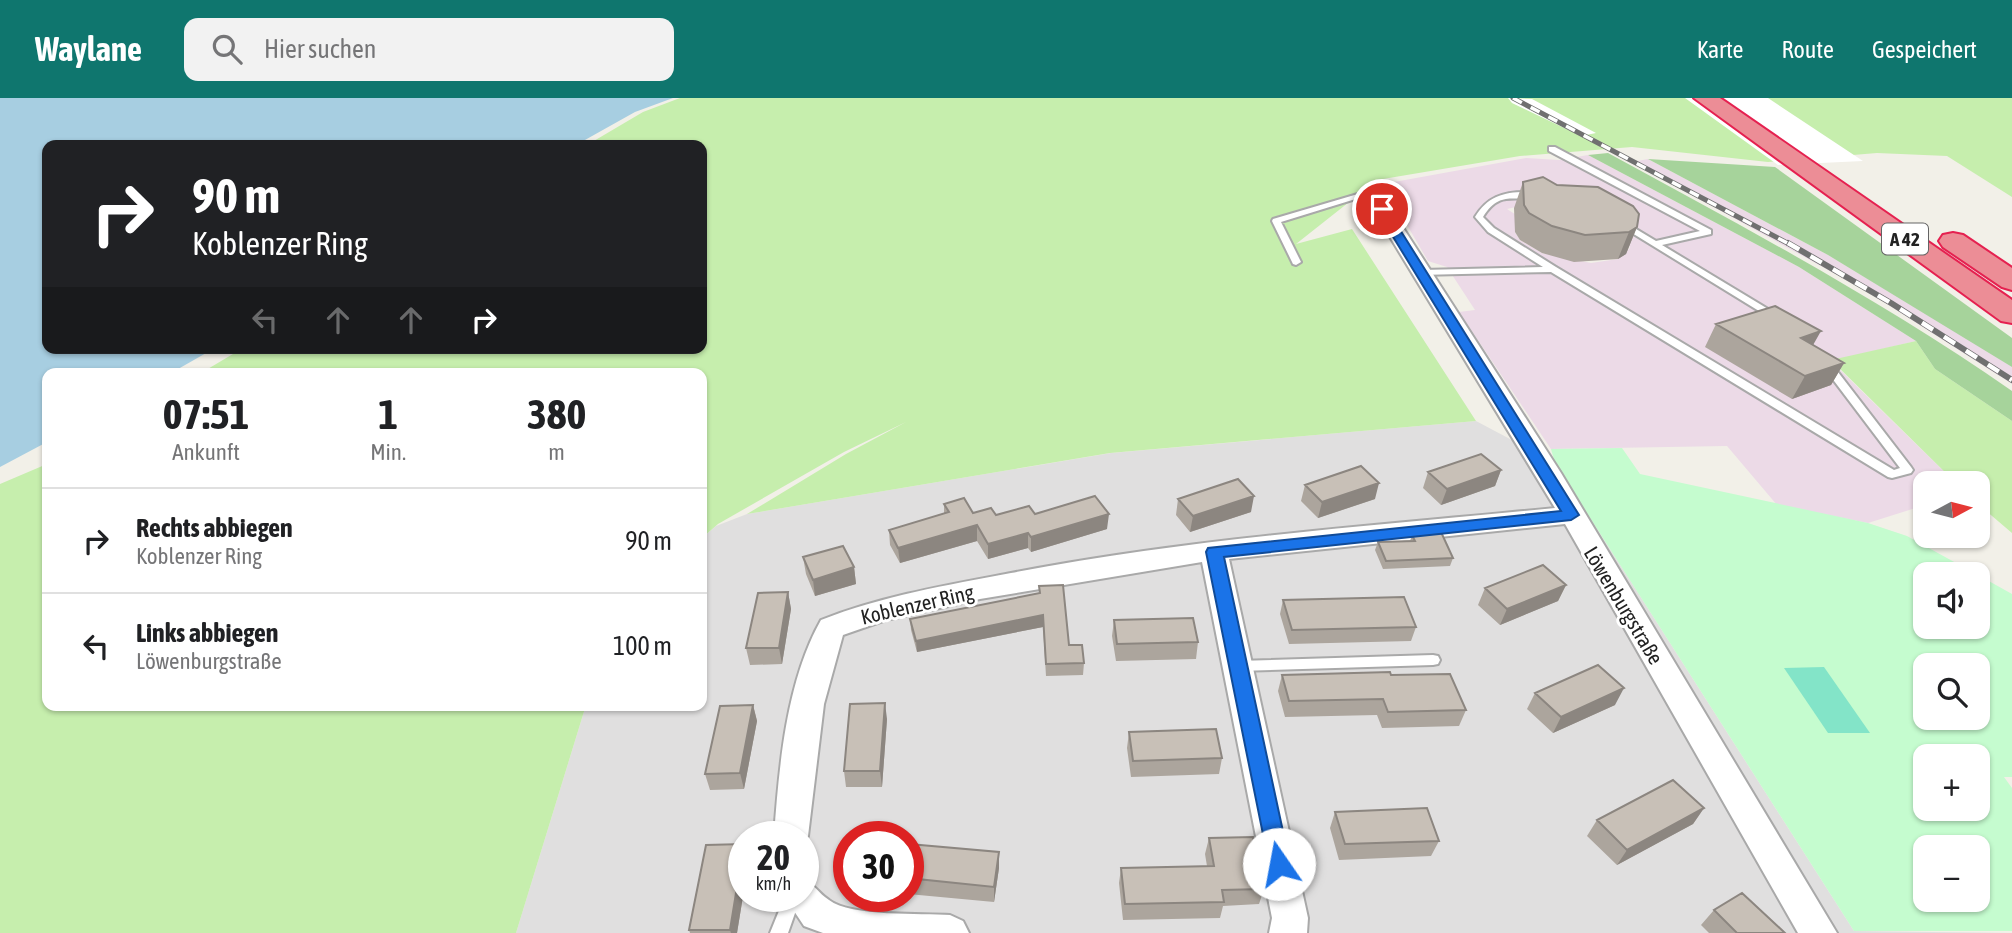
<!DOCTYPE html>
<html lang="de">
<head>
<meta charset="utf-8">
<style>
	:root { --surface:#fff; --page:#f2f2f2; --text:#202124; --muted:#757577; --line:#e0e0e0; --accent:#0f766e }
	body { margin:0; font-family:"Asap Condensed",sans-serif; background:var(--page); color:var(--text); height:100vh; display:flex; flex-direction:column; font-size:26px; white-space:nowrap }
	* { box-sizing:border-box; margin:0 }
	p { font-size:23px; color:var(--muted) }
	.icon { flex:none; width:38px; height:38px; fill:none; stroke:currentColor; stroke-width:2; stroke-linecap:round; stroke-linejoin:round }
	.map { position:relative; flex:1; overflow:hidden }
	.sheet { position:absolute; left:42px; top:270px; width:665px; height:343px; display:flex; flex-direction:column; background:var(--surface); border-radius:14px; box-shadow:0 2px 5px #0004 }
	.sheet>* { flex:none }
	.guide { position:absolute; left:42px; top:42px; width:665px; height:214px; border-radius:14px; box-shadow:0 2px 5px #0004; background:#202124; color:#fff; overflow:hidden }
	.needle { width:46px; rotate:83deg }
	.tools { position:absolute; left:1913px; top:373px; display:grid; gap:14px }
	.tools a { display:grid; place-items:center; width:77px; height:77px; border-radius:14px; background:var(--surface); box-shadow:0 2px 5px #0004; font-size:35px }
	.speed { position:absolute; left:728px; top:723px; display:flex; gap:14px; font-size:35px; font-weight:700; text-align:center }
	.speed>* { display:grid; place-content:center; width:91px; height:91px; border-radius:50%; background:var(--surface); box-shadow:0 2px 5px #0004; line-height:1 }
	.speed small { font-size:18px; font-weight:400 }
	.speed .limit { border:10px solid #d22; background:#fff; color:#111 }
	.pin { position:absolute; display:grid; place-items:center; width:60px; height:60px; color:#fff; margin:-30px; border:4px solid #fff; border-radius:50%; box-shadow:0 2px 7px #0007 }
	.me { position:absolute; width:77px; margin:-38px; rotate:348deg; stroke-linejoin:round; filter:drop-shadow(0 0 5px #0008) }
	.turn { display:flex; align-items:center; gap:24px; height:147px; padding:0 35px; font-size:32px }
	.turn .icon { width:91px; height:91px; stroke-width:2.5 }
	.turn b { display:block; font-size:49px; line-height:60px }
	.lanes { display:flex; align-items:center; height:66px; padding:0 35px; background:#0003; justify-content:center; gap:35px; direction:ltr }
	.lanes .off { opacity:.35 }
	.eta { display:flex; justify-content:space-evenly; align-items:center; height:119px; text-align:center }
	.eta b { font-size:42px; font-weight:700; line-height:49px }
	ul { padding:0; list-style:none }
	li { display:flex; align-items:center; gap:21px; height:105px; padding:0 35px; border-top:2px solid var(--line) }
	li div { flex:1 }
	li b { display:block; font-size:26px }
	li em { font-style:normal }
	header { display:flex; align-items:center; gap:42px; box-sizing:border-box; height:98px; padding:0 35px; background:var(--accent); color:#fff }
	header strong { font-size:33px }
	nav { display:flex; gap:38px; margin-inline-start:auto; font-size:24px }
	.search { width:490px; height:63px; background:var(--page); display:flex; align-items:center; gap:18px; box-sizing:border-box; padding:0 24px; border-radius:14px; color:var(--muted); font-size:26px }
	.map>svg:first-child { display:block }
	.residential { fill:#e0dfdf; fill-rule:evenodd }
	.industrial { fill:#ecdae7; fill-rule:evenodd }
	.grass { fill:#c6eead }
	.forest { fill:#a6d39b }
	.park { fill:#c5fccf; fill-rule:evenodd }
	.pitch { fill:#83e4c8 }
	.water { fill:#a7cee1 }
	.pier { fill:#fff }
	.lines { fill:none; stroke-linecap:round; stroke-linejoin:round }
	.lane-casing { stroke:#a9a9a9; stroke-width:4 }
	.street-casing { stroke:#a9a9a9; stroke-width:4 }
	.highway-casing { stroke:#e52150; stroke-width:4 }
	.lane { fill:#fff; fill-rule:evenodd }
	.street { fill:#fff; fill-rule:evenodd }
	.highway { fill:#ec8d96; fill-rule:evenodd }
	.rail-far1-casing { stroke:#707070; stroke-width:5 }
	.rail-casing { stroke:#707070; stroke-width:6 }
	.rail-far1 { stroke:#fff; stroke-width:3.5; stroke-dasharray:10; stroke-linecap:butt }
	.rail { stroke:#fff; stroke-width:4.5; stroke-dasharray:13; stroke-linecap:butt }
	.wall { fill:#aca59d }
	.shaded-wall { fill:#8c8680 }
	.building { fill:#c8c0b7; stroke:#8c8680; stroke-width:2 }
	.route { fill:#1a73e8; stroke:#114b97; stroke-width:2 }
	.labels { text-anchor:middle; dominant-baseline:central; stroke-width:6; stroke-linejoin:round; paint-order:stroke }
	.shield { fill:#fff; stroke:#646464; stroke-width:2 }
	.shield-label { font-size:19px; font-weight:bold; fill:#222 }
	.street-label { font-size:21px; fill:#222; stroke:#fff }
</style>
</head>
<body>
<header>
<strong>Waylane</strong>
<div class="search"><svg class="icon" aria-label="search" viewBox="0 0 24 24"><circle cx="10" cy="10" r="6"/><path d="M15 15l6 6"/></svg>Hier suchen</div>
<nav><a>Karte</a><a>Route</a><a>Gespeichert</a></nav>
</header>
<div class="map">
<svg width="2012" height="835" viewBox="0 0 2012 835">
	<rect width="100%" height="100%" fill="#f2f0e8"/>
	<!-- residential -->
	<path class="residential" d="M1476,323L1555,365L1854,833L2012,835H516L586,607H702V440L716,428L747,416L1111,355ZM744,738H803V798H744ZM849,738H908V798H849Z"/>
	<!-- industrial -->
	<path class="industrial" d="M1588,57L1799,169L1916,243L1831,263L1956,385H1925V407L1868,425L1777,407L1727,348L1551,351L1459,214L1475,212L1447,169L1428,163L1383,86L1526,60L1559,62ZM1534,105L1628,143L1630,150L1618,161L1591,165L1542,155L1520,142L1515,134L1521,120L1507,111Z
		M1648,61L1828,157L1979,247L2012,269V286L1868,194L1632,64Z"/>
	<!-- grass -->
	<path class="grass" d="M680,0H2012V99L1947,58L1877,55L1768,64L1632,49L1520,58L1377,82L1296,146L1352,131L1476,323L1110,355L747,416L846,356L906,324L844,354L718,426L702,440V275H201L243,250H702V47H587L643,14Z
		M1916,243L1935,271L2012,323V435L1978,406V385H1956L1831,262Z
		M47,366V607H586L516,835H0V386Z"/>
	<!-- forest -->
	<path class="forest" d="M1608,55C1746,130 1883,203 2012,293V323L1935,271L1916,243L1799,169L1588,57Z
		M1648,61L1775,69L2012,240V269L1828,157Z"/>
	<!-- park -->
	<path class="park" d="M1622,350L1640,376L1868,425L1907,438L1976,476H1925V528H1978V477L2012,496V679H2004L2012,690V833H1854L1555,365L1551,351ZM1925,567H1978V620H1925ZM1925,658H1978V710H1925ZM1925,749H1978V802H1925Z"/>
	<!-- pitch -->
	<path class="pitch" d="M1824,569L1870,635H1828L1784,570Z"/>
	<!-- water -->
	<path class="water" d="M0,0H673L635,14L576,47H47V250H215L171,275H47V344L0,369Z"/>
	<!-- pier -->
	<path class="pier" d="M1508,0L1532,1L1596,35L1581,38L1512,5Z
		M1685,0H1768L1863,63L1778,67Z"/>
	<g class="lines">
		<defs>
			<path id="lane" d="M1549,49H1555L1711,132V136L1662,147L1778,217V221H1772L1619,127L1626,125L1656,143L1700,133L1549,53Z
				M1368,93L1375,95L1281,124L1301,164L1296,167L1293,166L1272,123L1273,121Z
				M1525,94H1534L1538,97C1518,107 1501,89 1483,119L1494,130L1556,169L1894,372L1900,370L1822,267L1827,264L1831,265L1911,369L1913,372L1911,375L1892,380L1888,379L1551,174L1419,177V173L1422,172L1543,169L1488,134L1475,119C1487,99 1503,94 1525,94Z
				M1433,557L1438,558L1440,562L1438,566L1433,567L1238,573L1233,572L1231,568L1233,564L1238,563Z
				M785,798H801L788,835H770Z"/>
			<path id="street" d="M1382,106L1391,111L1561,375L1837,835H1798L1565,426L1229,461L1308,820L1307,835H1269L1272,820L1202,464L980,501L886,522L843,537L824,606L808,738L803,749V738H774C779,669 786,584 821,522C882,498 947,487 1011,475C1191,440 1374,428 1555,410L1373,111Z
				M803,782C816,787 818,795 829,802C851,819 921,815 950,817L963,823L969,835H823L804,828L784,798H803Z"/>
			<path id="highway" d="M1694,0H1720L2012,202V225L2001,223Z
				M1953,135L1963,137L2012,170V192L2002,189L1943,149L1939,143L1943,137Z"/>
		</defs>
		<!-- lane casing -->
		<use href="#lane" class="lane-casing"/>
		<!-- street casing -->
		<use href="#street" class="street-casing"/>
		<!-- highway casing -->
		<use href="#highway" class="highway-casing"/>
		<!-- lane -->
		<use href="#lane" class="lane"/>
		<!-- street -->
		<use href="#street" class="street"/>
		<!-- highway -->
		<use href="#highway" class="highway"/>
		<defs>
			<path id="rail-far1" d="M1513,0L1791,147"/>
			<path id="rail" d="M1788,145L1891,205L2012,282"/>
		</defs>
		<!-- rail-far1 casing -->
		<use href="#rail-far1" class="rail-far1-casing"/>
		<!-- rail casing -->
		<use href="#rail" class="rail-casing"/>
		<!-- rail-far1 -->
		<use href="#rail-far1" class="rail-far1"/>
		<!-- rail -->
		<use href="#rail" class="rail"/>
	</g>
	<!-- wall -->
	<path class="wall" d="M1523,84L1637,129L1626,156L1618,161L1574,164L1542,155L1520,142L1515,134L1514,110Z
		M1716,226L1813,247L1844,265L1831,287L1792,301L1705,249Z
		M1501,372L1495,388L1441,407L1423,390L1428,374Z
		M1305,387L1375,401L1318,420L1301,403Z
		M1178,401L1251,414L1190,434L1176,417Z
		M944,406L973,415L996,417L1035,416L1107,431L1031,454L1028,450L988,461L977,443L900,465L890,447L889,432L944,416Z
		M1412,437L1453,460L1450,468L1383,471L1375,452L1378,444L1410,443Z
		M803,459L854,469L856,486L815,498L806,476Z
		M1566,487L1558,503L1500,527L1478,507L1485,490Z
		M1039,488L1069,547L1084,565L1083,577L1046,578L1043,529L917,554L911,532L910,521L1039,495Z
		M788,494L791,511L782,566L750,567L746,550Z
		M1283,502L1416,529L1411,543L1289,546L1280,516Z
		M1114,522L1198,544L1196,561L1116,563L1112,538Z
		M1282,577H1391L1466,612L1459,628L1382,630L1377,617L1285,619L1278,593Z
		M1535,595L1615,607L1553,635L1527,611Z
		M753,607L757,623L744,691L710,692L705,676Z
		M887,621L882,689H846L844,673Z
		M1129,634L1222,660L1219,676L1131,679L1127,650Z
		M1704,710L1693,726L1617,767L1587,738L1597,722Z
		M1335,714L1439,743L1431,758L1339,762L1330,730Z
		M1209,740L1264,791L1259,806L1223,808L1220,820L1123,822L1119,785L1121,770L1207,768L1205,756Z
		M744,746V792L737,835H690L689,832Z
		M908,750L999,770L994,804L908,796Z
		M1714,812L1785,835H1709L1701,827Z"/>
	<!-- shaded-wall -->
	<path class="shaded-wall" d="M1637,129L1626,156L1618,161L1629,134Z
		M1821,233L1808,256L1801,240Z
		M1844,265L1831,287L1792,301L1805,278Z
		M1501,372L1495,388L1441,407L1447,391Z
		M1379,385L1375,401L1318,420L1322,404Z
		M1254,398L1251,414L1190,434L1193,418Z
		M1109,416L1107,431L1031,454V439Z
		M977,427V443L900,465L898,450Z
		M1028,435V450L988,461V446Z
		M854,469L856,486L815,498L813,482Z
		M1566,487L1558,503L1500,527L1507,511Z
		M788,494L791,511L782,566L779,550Z
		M1043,517V529L917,554L916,543Z
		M1624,590L1615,607L1553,635L1561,619Z
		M885,605L887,621L882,689L880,673Z
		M753,607L757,623L744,691L740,675Z
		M1704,710L1693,726L1617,767L1627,752Z
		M744,749V792L737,835H731L730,832Z
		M999,754V770L994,804V789Z"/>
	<!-- building -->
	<path class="building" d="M1543,79L1557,87L1598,89L1633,108L1639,116L1637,129L1629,134L1585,137L1552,128L1529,115L1524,107L1523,84Z
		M1775,208L1821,233L1801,240L1844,265L1805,278L1716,226Z
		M1481,356L1501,372L1447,391L1428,374Z
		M1361,368L1379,385L1322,404L1305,387Z
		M1238,381L1254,398L1193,418L1178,401Z
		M1095,398L1109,416L1031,439L1028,435L988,446L977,427L898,450L889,432L949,414L944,406L964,400L973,415L991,410L996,417L1029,408L1035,416Z
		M1441,434L1453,460L1386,463L1378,444L1415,443L1412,437Z
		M843,448L854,469L813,482L803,459Z
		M1543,467L1566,487L1507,511L1485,490Z
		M1063,487L1069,547H1082L1084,565L1046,566L1043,517L916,543L910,521L1040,495L1039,488Z
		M788,494L779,550H746L758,495Z
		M1404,499L1416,529L1292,532L1283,502Z
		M1193,520L1198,544L1117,546L1114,522Z
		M1598,567L1624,590L1561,619L1535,595Z
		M1390,574L1391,577L1450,576L1466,612L1388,614L1383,601L1289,603L1282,577Z
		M885,605L880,673H844L850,606Z
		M753,607L740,675L705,676L720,608Z
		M1216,631L1222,660L1133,663L1129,634Z
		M1673,682L1704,710L1627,752L1597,722Z
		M1427,710L1439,743L1345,746L1335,714Z
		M1253,739L1264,791L1222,792L1224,804L1125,806L1121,770L1214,768L1209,740Z
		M744,746L730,832H689L706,747Z
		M909,746L999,754L994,789L908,780Z
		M1742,795L1785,835H1737L1714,812Z"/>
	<!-- route -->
	<path class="route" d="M1378,108L1387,111L1579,417L1571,422L1224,459L1290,766L1287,773L1279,776L1272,773L1269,766L1206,454L1208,450L1561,413L1376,111Z"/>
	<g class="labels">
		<!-- shield labels -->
		<rect class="shield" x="1882" y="125.5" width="46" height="31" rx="5"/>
		<g class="shield-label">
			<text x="1905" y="141">A 42</text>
		</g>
		<!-- street labels -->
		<g class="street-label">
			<text transform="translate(917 506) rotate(-13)">Koblenzer Ring</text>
			<text transform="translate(1624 507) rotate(59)">Löwenburgstraße</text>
		</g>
	</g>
</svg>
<div class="tools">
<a><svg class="needle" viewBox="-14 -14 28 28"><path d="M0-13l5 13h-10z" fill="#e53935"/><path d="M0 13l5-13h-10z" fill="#757577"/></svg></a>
<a><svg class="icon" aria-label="sound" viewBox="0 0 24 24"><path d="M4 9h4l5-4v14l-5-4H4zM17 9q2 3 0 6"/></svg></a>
<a><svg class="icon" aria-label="search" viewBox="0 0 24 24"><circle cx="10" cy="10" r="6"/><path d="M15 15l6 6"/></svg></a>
<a>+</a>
<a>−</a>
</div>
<div class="speed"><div>20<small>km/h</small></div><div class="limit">30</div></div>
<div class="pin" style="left:1382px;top:111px;background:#d93025"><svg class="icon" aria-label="arrive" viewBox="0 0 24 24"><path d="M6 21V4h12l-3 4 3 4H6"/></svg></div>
<svg class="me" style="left:1279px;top:766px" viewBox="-20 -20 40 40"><circle r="19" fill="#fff"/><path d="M0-13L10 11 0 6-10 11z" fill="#1a73e8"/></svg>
<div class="guide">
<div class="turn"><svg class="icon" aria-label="right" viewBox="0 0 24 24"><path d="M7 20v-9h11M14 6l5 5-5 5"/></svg><div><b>90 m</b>Koblenzer Ring</div></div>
<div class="lanes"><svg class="icon off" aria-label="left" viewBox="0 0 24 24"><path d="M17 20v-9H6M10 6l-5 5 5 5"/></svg><svg class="icon off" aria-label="ahead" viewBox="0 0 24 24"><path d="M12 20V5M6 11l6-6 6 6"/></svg><svg class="icon off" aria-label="ahead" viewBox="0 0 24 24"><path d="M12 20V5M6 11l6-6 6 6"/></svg><svg class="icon" aria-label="right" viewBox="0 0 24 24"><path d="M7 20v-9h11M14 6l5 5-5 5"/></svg></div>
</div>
<section class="sheet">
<div class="eta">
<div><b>07:51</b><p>Ankunft</p></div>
<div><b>1</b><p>Min.</p></div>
<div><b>380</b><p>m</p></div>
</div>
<ul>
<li><svg class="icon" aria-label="right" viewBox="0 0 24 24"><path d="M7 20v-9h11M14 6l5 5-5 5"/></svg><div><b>Rechts abbiegen</b><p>Koblenzer Ring</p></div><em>90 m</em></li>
<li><svg class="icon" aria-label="left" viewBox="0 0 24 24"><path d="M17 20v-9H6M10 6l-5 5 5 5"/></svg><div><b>Links abbiegen</b><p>Löwenburgstraße</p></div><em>100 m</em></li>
</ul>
</section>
</div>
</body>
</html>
